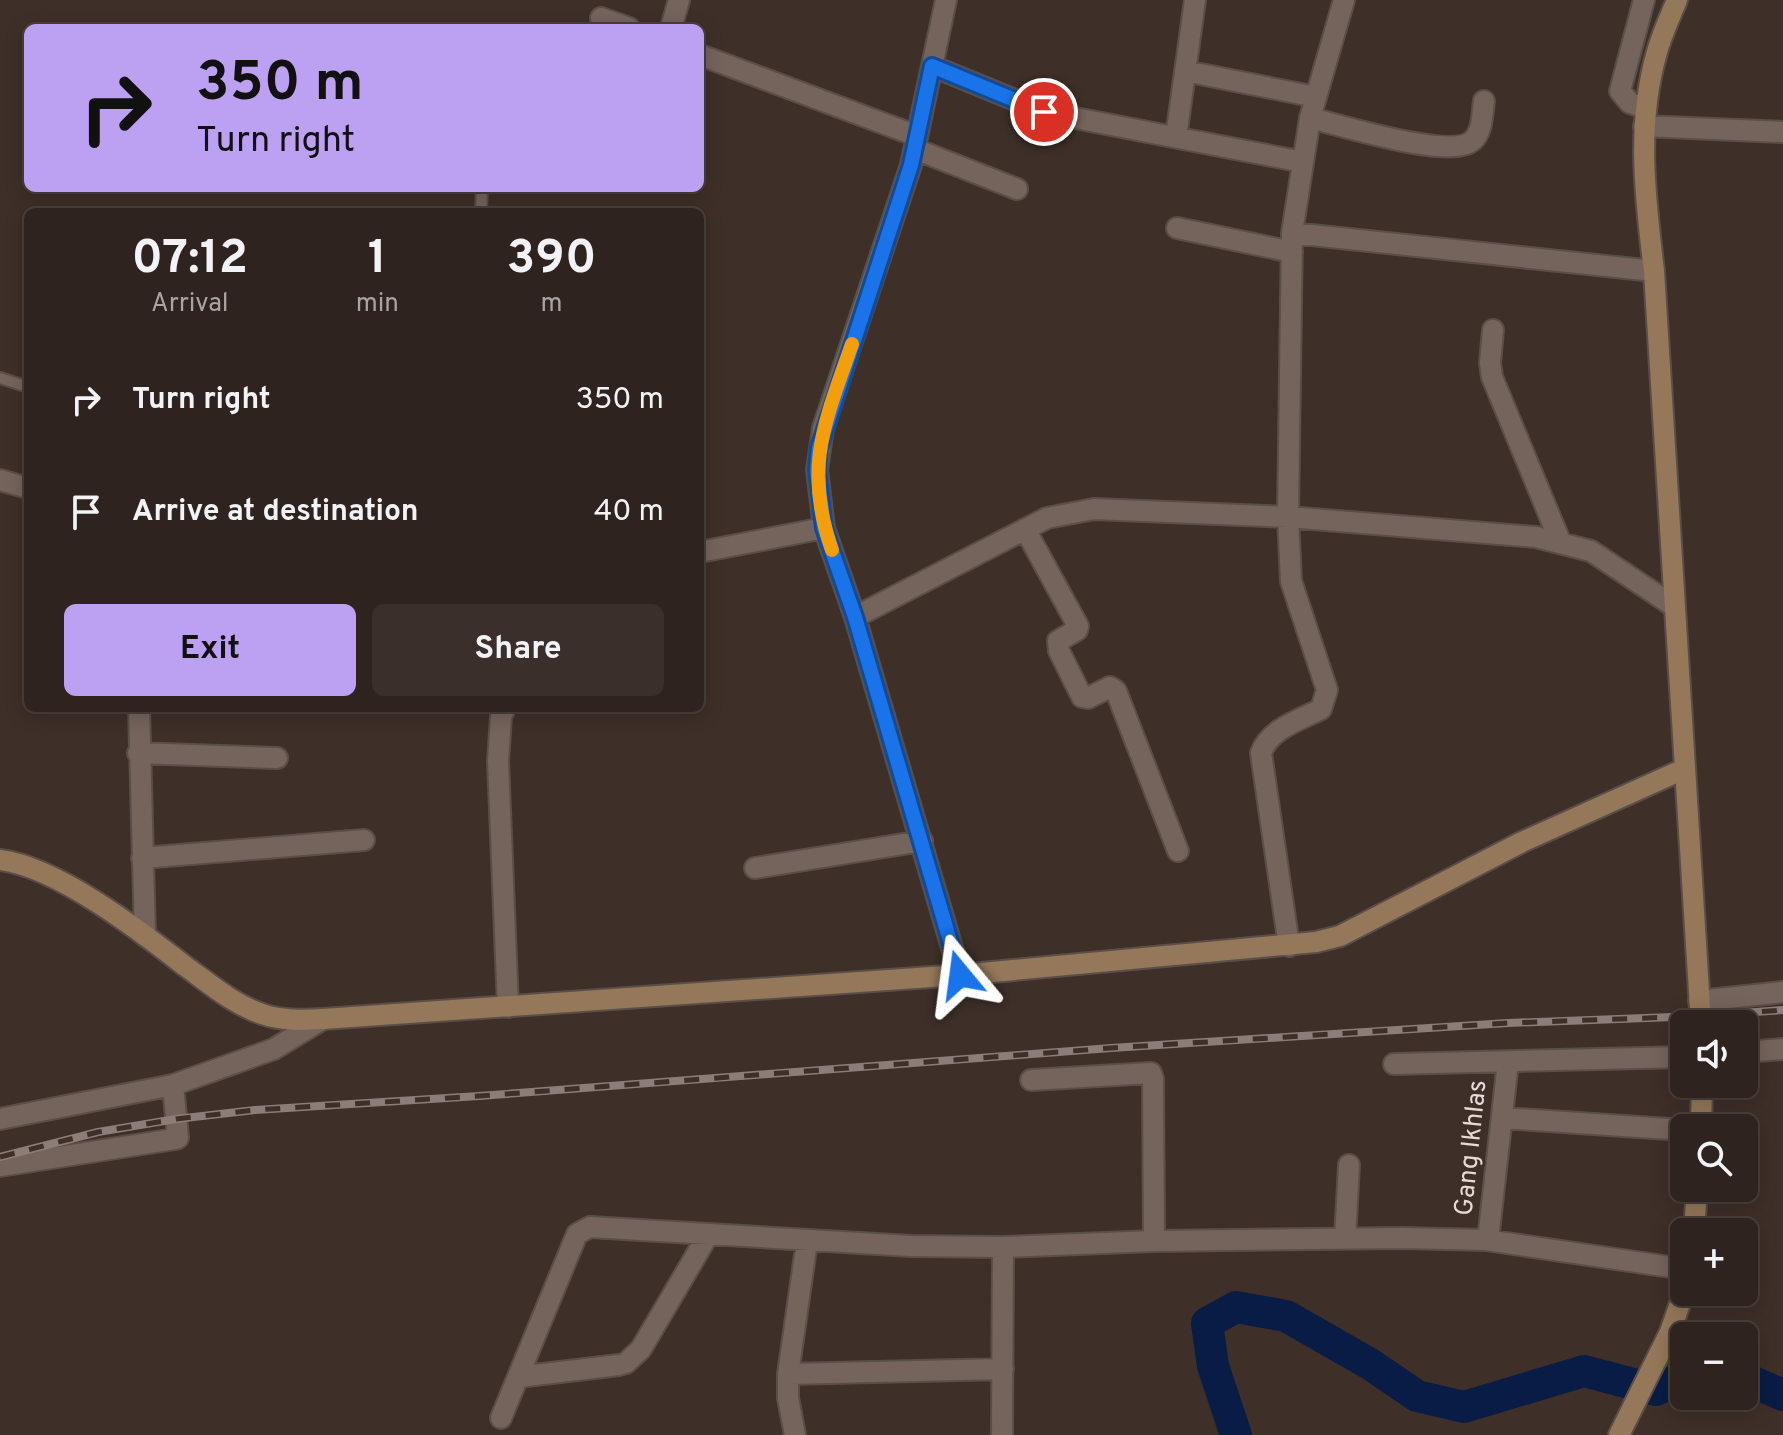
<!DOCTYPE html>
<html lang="en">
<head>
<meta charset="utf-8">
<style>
	:root { --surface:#2e231e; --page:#3a2f2b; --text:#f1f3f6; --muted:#a7a4a4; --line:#49403c; --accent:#bca0f2 }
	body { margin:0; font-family:Overpass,sans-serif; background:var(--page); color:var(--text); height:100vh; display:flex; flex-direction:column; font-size:30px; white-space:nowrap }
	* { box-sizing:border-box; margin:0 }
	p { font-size:26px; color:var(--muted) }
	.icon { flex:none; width:44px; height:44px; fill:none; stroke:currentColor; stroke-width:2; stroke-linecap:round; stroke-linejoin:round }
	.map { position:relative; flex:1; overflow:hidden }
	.sheet { position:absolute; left:24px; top:208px; width:680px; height:504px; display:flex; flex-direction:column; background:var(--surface); border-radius:12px; box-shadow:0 4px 20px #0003,0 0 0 2px var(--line) }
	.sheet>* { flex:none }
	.hud { position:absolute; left:24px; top:24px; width:680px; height:168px; border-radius:12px; box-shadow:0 4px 20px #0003,0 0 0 2px var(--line); background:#bca0f2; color:#111; overflow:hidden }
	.fabs { position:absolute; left:1670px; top:1010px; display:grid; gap:16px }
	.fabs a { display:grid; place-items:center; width:88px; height:88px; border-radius:12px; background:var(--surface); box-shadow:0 4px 20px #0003,0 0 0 2px var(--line); font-size:40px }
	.pin { position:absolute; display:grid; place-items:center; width:68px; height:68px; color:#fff; margin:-34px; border:4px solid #fff; border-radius:50%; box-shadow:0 2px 8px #0007 }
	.me { position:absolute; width:88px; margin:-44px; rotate:344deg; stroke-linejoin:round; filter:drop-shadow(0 0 6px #0008) }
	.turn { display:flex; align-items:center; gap:28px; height:168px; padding:0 40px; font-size:36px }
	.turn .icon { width:104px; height:104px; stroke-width:2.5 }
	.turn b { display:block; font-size:56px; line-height:68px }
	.eta { display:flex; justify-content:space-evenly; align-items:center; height:136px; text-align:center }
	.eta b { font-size:48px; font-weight:700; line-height:56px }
	.primary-button { display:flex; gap:16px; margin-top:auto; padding:16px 40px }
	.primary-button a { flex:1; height:92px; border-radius:12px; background:var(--accent); color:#111; font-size:32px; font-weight:700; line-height:92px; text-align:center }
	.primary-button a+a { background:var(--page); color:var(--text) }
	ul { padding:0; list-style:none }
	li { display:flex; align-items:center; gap:24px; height:112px; padding:0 40px }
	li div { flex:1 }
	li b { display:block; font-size:30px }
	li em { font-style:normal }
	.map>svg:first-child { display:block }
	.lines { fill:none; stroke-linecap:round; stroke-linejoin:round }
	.river { stroke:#091c45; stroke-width:32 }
	.lane-casing { stroke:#5a4e48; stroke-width:14 }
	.street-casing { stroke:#5a4e48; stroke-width:24 }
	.secondary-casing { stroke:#5a4e48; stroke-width:24 }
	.lane { stroke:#75645c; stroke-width:10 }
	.street { stroke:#75645c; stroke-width:20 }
	.secondary { stroke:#947859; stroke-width:20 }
	.rail-casing { stroke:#8b7d78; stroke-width:8 }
	.rail { stroke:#3e2f28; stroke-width:5; stroke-dasharray:15; stroke-linecap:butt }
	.route-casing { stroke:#114b97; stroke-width:20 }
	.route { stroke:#1a73e8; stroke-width:14 }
	.slow { stroke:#f59e0b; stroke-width:14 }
	.labels { text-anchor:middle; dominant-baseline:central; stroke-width:6; stroke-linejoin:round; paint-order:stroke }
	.street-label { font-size:26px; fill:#e6dbd7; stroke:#3e2f28 }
</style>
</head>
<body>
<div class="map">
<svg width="1783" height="1435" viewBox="0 0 1783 1435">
	<rect width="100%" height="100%" fill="#3e2f28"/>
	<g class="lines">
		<!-- river -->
		<path class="river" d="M1744,1378L1783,1395
			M1236,1435L1213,1366L1207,1323L1236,1307L1286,1316L1370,1364L1417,1396L1464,1407L1584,1371L1656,1390L1684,1377"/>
		<defs>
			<path id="lane" d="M481,212L482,188
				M0,378L28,387"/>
			<path id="street" d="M946,0L911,165L823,428L817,470L824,528L855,617L960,975
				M1644,0L1620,91L1630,103L1646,108
				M601,18L629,28
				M671,28L679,0
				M700,55L917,136
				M932,66L1044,112L1303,162
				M1185,71L1316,97
				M1310,118C1341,125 1450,160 1472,141C1483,132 1482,114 1484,101
				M1644,126L1783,132
				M1176,137L1195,0
				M915,149L1017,189
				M1177,228L1292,252
				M1292,233L1654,271
				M1493,330L1490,363L1492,377L1560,541
				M0,480L28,488
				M1025,529L1078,626L1077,630L1058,641L1059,651L1082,697L1088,698L1110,687L1116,691L1178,851
				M700,552L824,528
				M855,617L1047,518L1094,509L1288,517L1536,537L1591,551L1675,607
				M139,708L145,936
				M505,708L501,717L498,761L508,1007
				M138,753L277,758
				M142,858L364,840
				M755,868L922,841
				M1289,946L1261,753C1269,729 1300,720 1321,709L1327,690L1291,581L1288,517L1292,233L1310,118L1344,0
				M1699,1001L1783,992
				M1744,1052L1783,1049
				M1394,1064L1684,1057
				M1031,1080L1151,1073L1153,1079L1154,1241
				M1503,1118L1684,1130
				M0,1119L173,1085L274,1049L323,1019
				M0,1166L175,1139L178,1138L173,1085
				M1345,1239L1349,1165
				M1488,1240L1508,1062
				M788,1374L1003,1369
				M518,1377L619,1365L626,1363L641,1349L708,1235
				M501,1418L577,1234L590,1227L911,1246L1003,1247L1154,1241L1402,1238L1486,1240L1684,1269
				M795,1435L788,1398V1374L807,1241
				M1002,1435L1003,1247"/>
			<path id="secondary" d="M1677,0C1670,17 1662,34 1657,52C1636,124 1645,197 1654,271L1701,1024
				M0,860C57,867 139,930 185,966C210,984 233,1004 262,1014C282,1021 303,1020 323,1019L960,975L1316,942L1340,936L1522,842L1684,769
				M1701,1128L1702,1084
				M1694,1232L1697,1188
				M1619,1435L1670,1332L1684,1292"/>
		</defs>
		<!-- lane casing -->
		<use href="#lane" class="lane-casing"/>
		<!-- street casing -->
		<use href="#street" class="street-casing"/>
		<!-- secondary casing -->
		<use href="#secondary" class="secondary-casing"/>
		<!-- lane -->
		<use href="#lane" class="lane"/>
		<!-- street -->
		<use href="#street" class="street"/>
		<!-- secondary -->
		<use href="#secondary" class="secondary"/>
		<defs>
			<path id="rail" d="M0,1157L98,1132L176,1119L255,1110L479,1096L1111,1048L1508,1023L1701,1016L1783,1010"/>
		</defs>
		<!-- rail casing -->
		<use href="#rail" class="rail-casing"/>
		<!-- rail -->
		<use href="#rail" class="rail"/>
	</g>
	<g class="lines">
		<defs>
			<path id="route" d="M960,975L855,617L824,528L817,470L819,448L911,165L932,66L1044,112"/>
		</defs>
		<!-- route casing -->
		<use href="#route" class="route-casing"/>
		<!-- route -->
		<use href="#route" class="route"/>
		<!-- slow -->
		<path class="slow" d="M832,550C803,467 825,422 852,344"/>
	</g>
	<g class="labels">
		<!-- street labels -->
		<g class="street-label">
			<text transform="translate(1472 1148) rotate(-84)">Gang Ikhlas</text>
		</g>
	</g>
</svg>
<div class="fabs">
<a><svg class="icon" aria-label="sound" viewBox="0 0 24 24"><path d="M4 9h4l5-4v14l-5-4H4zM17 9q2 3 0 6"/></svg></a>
<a><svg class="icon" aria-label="search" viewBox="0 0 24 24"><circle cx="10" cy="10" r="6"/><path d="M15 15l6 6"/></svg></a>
<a>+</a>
<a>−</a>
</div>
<div class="pin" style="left:1044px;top:112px;background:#d93025"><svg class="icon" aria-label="arrive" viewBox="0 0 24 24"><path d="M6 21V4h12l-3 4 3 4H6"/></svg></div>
<svg class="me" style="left:960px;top:975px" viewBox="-20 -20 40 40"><path d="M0-17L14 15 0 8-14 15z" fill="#1a73e8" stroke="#fff" stroke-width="4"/></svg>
<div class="hud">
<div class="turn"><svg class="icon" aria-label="right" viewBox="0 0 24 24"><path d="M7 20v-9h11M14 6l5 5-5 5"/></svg><div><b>350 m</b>Turn right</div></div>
</div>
<section class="sheet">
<div class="eta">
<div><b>07:12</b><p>Arrival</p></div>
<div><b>1</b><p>min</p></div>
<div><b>390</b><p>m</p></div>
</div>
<ul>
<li><svg class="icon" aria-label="right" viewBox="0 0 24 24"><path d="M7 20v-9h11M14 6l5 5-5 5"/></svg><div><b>Turn right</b></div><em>350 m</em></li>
<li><svg class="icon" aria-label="arrive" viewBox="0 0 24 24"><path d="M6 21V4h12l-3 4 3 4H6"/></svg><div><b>Arrive at destination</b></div><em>40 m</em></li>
</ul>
<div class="primary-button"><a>Exit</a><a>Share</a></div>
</section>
</div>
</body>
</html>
